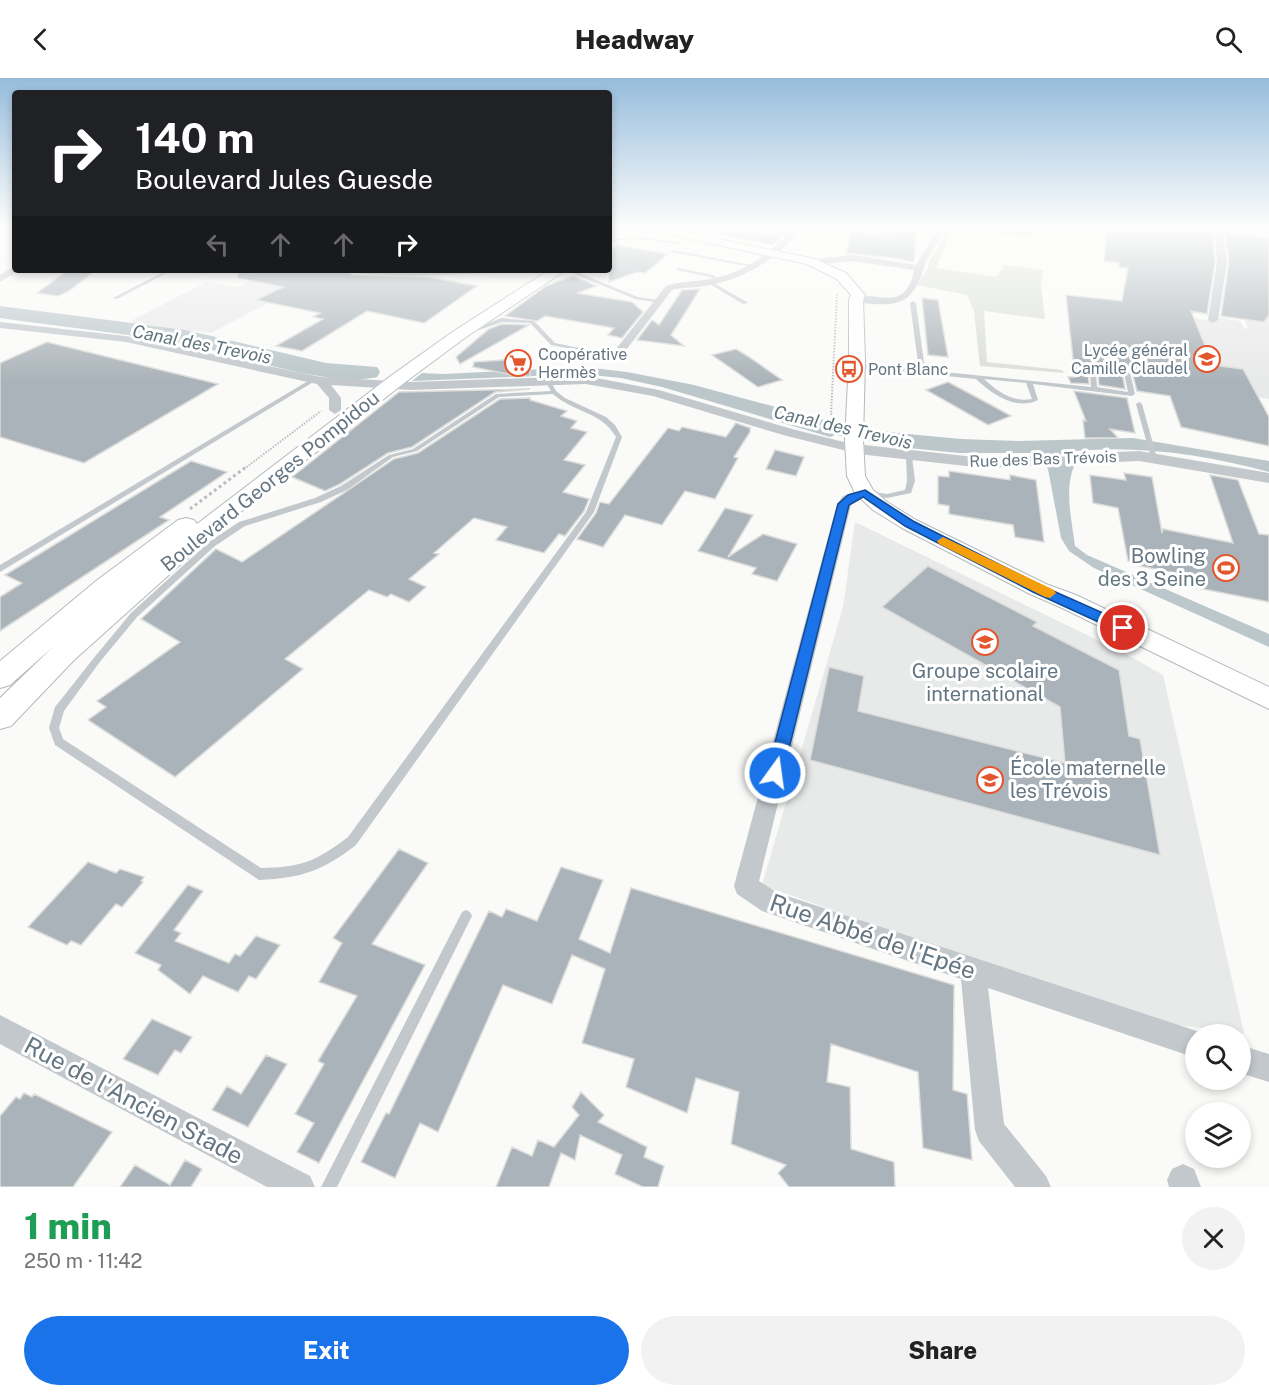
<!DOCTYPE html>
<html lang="en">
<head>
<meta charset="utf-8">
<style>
	:root { --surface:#fff; --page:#f2f2f2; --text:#222; --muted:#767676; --accent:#1a73e8 }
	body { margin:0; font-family:"Public Sans",sans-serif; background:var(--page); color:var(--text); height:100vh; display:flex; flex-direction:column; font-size:22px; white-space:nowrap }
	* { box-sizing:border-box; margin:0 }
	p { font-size:20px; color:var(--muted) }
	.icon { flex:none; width:33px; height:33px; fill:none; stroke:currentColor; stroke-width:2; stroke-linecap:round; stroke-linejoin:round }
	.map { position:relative; height:1109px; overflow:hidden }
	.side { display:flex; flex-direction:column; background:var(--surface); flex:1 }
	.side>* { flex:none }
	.guide { position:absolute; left:12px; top:12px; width:600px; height:183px; border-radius:6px; box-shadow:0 3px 9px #0003; background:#202124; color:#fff; overflow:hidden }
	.tools { position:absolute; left:1185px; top:946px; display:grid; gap:12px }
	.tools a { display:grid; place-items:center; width:66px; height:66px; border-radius:50%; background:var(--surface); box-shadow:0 3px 9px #0003; font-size:30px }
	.pin { position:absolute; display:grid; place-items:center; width:51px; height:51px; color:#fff; margin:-26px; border:3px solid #fff; border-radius:50%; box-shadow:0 2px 6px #0007 }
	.me { position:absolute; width:66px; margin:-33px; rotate:14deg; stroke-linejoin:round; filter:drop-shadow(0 0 4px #0008) }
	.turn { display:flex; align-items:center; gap:21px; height:126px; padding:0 24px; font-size:27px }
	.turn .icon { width:78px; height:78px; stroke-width:2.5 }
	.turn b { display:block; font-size:42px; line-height:51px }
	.lanes { display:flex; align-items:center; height:57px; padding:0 24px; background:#0003; justify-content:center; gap:30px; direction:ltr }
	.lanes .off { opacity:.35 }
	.round { display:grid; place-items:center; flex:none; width:63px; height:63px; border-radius:32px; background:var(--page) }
	.head { display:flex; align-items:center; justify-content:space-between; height:102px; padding:0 24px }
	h1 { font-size:36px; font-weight:800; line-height:45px; color:#1e9e55 }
	.cta { display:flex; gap:12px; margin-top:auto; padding:12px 24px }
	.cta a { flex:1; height:69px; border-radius:36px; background:var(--accent); color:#fff; font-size:24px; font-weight:800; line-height:69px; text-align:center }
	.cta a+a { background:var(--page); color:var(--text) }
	header { display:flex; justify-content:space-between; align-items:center; height:78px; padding:0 24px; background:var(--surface); font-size:27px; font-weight:800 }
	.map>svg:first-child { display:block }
	.built { fill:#e8e9e9 }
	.green { fill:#dadfd7 }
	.water { fill:#bbc7cb }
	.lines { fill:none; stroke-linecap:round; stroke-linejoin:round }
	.river { fill:#bbc7cb; fill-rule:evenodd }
	.building { fill:#aab3b9; stroke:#dcdcda; stroke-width:1.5 }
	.secondary-casing { stroke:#b3babf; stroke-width:2 }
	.primary-casing { stroke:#b5babe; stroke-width:2 }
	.path-far1 { stroke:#bbbfc2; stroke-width:2; stroke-dasharray:1.5 1.5; stroke-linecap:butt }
	.path { stroke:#bbbfc2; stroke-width:3; stroke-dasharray:3 3; stroke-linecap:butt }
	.service { fill:#c3c8cc; fill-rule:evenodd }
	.minor { fill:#c3c8cc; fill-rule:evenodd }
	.tertiary { fill:#c3c8cc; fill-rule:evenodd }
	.secondary { fill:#fff; fill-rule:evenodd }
	.primary { fill:#fff; fill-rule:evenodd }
	.route { fill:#1a73e8; stroke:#114b97; stroke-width:1.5 }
	.slow { fill:#f59e0b }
	.labels { text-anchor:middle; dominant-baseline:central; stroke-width:6; stroke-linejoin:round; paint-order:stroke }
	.far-poi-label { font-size:16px; fill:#657683; stroke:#fff; text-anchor:start }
	.far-street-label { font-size:16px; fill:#657683; stroke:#fff }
	.far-water-label { font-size:18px; font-style:italic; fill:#60757c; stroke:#fff }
	.street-label { font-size:20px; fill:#657683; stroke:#fff }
	.poi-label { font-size:20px; fill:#657683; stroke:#fff; text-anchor:end }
	.near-street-label { font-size:24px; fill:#657683; stroke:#fff }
</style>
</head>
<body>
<header><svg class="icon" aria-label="back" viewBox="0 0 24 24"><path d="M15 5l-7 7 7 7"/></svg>Headway<svg class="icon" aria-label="search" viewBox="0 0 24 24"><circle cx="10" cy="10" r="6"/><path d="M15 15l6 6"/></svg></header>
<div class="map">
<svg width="1269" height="1109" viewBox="0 0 1269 1109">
	<rect width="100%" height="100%" fill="#fafaf8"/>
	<!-- built -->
	<path class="built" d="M271,192H308L270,224L211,255L129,244L206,204L237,209Z
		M1133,230L1206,242L1215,243V239L1240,243L1244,250L1248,251L1245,242L1227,239L1228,235L1269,237V321L1257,319Z
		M855,444L1126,576L1163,597L1244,955L1177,947L981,885L762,807L843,529Z"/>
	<!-- green -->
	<path class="green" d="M948,150L953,151L936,190L997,199L1004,187L1043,192L1041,207L1045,241L984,233L987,284L1062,292L1064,295L980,288L974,233L967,217L917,207L929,189L928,186Z"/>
	<!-- water -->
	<path class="water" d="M584,289L627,294L694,307L831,344L897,355L961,361L1019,363L1133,360L1269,383V394C1203,376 1134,366 1066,374L1074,388C1064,412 1072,443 1075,468L1087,477L1269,556V569L1094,490L1069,473L1061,460L1048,391L1037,375H959L909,370L835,357L830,359L662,309L621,300L582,296L412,303L422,295L443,296Z"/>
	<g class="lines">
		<!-- river -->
		<path class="river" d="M0,228L186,252L326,285L377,289L380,294L377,299C328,311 236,275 185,266C124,255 62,249 0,240Z"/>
	</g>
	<!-- building -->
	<path class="building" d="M719,149H738L740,151L781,159L773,167L718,156Z
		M1107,149H1198L1212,151L1215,184L1207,236L1191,233L1213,287L1243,291L1269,339V368L1181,349L1170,318L1137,313L1132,294L1128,291L1122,294L1125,311L1099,307L1098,294L1094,290L1088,294L1089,306L1071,305L1068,299H1075L1066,217L1122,223L1128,190L1119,189V185L1104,183Z
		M852,151L870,156L917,152L914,184L902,182L903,181L846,175Z
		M1225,154L1269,160V237L1264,244L1221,238L1229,184Z
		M617,167L668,176L645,195L637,194L609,204V173Z
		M68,192H96L69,213L58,218L37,215Z
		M238,192H346L353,197L428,199L477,208L424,245L367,233L302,273L276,268L323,241L313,239L320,235L256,222L283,209L238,200Z
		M573,198L597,208L577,215L632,224L643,234L622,260L608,257L614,250L545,238L537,243L505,238L546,208Z
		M700,211L671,257L684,268L637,262L652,242L659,247L682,212Z
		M922,220L938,222L948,279L928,277Z
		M502,246L529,247L460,286L456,279L489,251Z
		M47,264L218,306L84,385L0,359V285Z
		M736,271L749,279L782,302L758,309L712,277Z
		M530,280V298H517L473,289L474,284Z
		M948,304L993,328L1011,338L988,347L926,312Z
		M530,311L495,314L412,369L388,375L340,406L325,413L292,399L399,314Z
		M1074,313L1127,320L1135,355L1110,351L1118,360H1085L1083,342L1086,343Z
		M530,320V322L567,333L561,338L577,343L571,350L587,354L564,382L585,387L563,414L589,421L584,433L565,458L559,456L544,475L496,462L507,449L474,440L434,475L439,476L409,501L426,509L409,524L391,516L387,519L369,512L285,581L303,591L175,699L88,642L106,629L97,623L180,564L141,541L216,471L242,484L394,381L418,375L500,321Z
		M736,345L750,350V354L734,379L738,380L715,421L685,413L662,447L625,437L603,469L577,461L596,435L600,424L609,426L668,350L679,353L682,349L726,359Z
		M775,372L804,379L796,398L766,391Z
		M191,383L227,394L160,439L169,442L0,553V519L22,505L5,497Z
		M949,393L1010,402V397L1036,402L1044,464L1015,459L1013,447L949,436V428L938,426V398L949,399Z
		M1124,395L1152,399L1162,455L1163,451L1233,465L1210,397L1238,402L1259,456L1269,457V524L1188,508L1185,497L1135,487V485L1128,483L1118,430L1093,425L1090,397L1126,402Z
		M725,430L753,437L728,479L763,456L797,466L777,503L752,496L756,490L698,473Z
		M928,488L1037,544L1033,548L1119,592L1129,658L1140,661L1160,777L810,682L829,589L864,598L858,633L1065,685L1060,629L882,529Z
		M399,771L428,785L372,866L425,887L319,1085L297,1074L314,1045L295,1036L324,986L318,983L357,918L319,904L342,865L333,860Z
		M88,784L116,795L120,791L144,799L141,803L143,804L122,829L116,826L81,867L71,863L67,867L28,849Z
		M561,789L603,802L579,861L610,875L631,810L954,907L953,1012L967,1016L972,1082L923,1070L918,994L831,966L827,1004L850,1009L851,1071L894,1084L895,1109H789L778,1095L786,1087L731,1066L739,1014L696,1000L687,1035L626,1009L634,981L582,965L605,891L572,877L552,926L503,907L438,1054L420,1045L395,1100L361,1084L386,1035L389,1036L489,833L502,839L506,831L537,843Z
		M188,807L203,813L174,852L181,855L175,863L229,885L235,876L240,878L256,858L280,867L256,901L249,898L238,914L203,898L190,916L158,892L161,887L135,875Z
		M152,941L192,959L181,975L175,972L158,997L123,981Z
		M266,977L287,986L248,1049L212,1032L227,1008L241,1016Z
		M581,1014L604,1037L598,1044L647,1069L644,1079L664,1088L658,1109H643L615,1096L622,1077L580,1057L575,1082L561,1075L549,1109H496L512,1069L532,1078L538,1062L554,1069L579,1037L572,1029Z
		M24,1015L32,1019L34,1016L112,1054L73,1109H0V1038L16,1019L20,1021Z
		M185,1082L202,1091L191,1109H120L135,1087L170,1107Z"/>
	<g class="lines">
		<defs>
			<path id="secondary" d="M642,149H661L815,181L846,195L865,217L863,222L865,282L863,362L865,398L873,412L887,424L916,442L1046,506L1076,517L1269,609V631L1060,529L1030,516L902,450L873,432L855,415L847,398L845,362L849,282V222L851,217L837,201L807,186L647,152Z
				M1261,149H1269V152L1262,151Z"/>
			<path id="primary" d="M636,149H651L633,160L609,162V154L627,153Z
				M549,192H566L466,259L404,305L229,443L74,582L11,648L0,651V620L54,568L10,607L0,610V583L96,503L178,442L186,440L194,442L197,446L392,297L454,253Z"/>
		</defs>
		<!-- secondary casing -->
		<use href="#secondary" class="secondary-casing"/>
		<!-- primary casing -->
		<use href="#primary" class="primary-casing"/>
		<!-- path-far1 -->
		<path class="path-far1" d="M837,216L831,336L837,340
			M244,391L321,333"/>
		<!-- path -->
		<path class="path" d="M190,431L246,389"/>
		<!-- service -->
		<path class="service" d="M1214,149H1223L1269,154V156Z
			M622,157L679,164L681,165L679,166L621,159Z
			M673,172L757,188L759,189L757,190L671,174Z
			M678,190L713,197L721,202L719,203L710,199L676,192Z
			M167,192H173L117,221L113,220Z
			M183,192L203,194L215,192L203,196Z
			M574,193L638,219L664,223L661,225L635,221L572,195Z
			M710,203L747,224L748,225L743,226L708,205V204Z
			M913,223L916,225L925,292L1091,309L1090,294L1093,292L1096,294L1097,309L1128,314L1124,295L1127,293L1130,295L1135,316L1132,318L1033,306L1038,322C1016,333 992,316 976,301L855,289L854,288L857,286L919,292L910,225ZM984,301L1026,305L1032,321C1013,325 997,313 984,301Z
			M501,240L534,243L555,265L619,278L616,280L551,267L530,245L502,244L476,253L471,252Z
			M313,300L316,302L315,303L0,494V487Z
			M548,301L550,302L556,313L565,320L606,339L615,347L622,359L594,434L356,767C322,793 302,800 259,802L55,667L49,650L55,629L93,581L131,535L209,464L239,444L315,420L341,408L389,377L413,371L496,316L551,313L545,303ZM553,316C574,335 601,333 616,359L586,434L348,759C315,784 302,789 261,790L63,661L59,650L64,633L99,585L137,539L215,468L245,448L321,424L347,412L393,379L417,373L499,319Z
			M1139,324L1142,326L1157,380L1156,381L1154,382L1151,380L1136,326Z
			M909,376L912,378L915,403L911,415L887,420L865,417L864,415L868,413L887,416L905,412L907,403L906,378Z
			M466,832L470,834L472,838L470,842L337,1109H321L462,834Z"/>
		<!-- minor -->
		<path class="minor" d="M683,149H693L677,157L673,154Z
			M740,149H757L790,154L795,149H803C777,181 746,201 705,208C694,210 683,209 672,212L620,280H612V276L666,208C678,204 691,204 703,202C737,198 762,182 786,158Z
			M939,149H947C940,162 928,176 924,190C914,219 906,228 873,226C866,225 857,226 851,222C871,208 905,240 914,192L853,183L815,187L810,184L815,181L853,177L916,187Z
			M951,149H976L1024,153L1027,149H1035L1031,157L1024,159L955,151Z
			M1214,149H1222L1227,184L1218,242L1213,245L1208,242L1217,184Z
			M15,188V192L18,193L0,204V197Z
			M348,192H499L494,195L405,198L353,195Z
			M0,244L126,258L321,299L411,304L586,298L659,312L792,351L860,368L862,371L855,375L783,357L653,318L586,306L411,312L331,307L341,320V332L335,336L329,332V320L317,306L126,264L0,250Z
			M865,411L872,415L851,427L759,803L778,815L1206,956L1196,957V980L988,910L1004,1046L1046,1098L1051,1109H1015L979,1063L975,1052L961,901L762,833L737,816L734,808L837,426L843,418Z
			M0,937L310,1098L315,1109H267L0,966Z
			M1240,967L1269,976V1004L1240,995Z
			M1183,1086L1194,1091L1201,1109H1169L1167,1102L1172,1091Z"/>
		<!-- tertiary -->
		<path class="tertiary" d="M855,366L984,380L1139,373L1269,395V405L1139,383L984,390L849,375L847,371L849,367Z"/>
		<!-- secondary -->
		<use href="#secondary" class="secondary"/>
		<!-- primary -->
		<use href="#primary" class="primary"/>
	</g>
	<!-- sky -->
	<linearGradient id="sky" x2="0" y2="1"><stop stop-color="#96bcdc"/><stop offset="0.49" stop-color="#fdfdfc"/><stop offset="1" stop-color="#fdfdfc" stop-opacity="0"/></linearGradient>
	<rect width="1269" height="304" fill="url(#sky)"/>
	<!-- route -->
	<path class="route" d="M865,412L913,443L1042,508L1128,546L1130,550L1123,554L1118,553L1033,514L905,448L863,419L849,427L783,695L780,700L775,702L769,700L767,695L838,426L848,417Z"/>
	<!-- slow -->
	<path class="slow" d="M943,459L1054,512L1056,515L1050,520L1045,519L939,466L937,463Z"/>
	<!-- icons -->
	<defs>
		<symbol id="school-ring" viewBox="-11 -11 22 22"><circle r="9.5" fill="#fff" stroke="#e4572e" stroke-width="1.5"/><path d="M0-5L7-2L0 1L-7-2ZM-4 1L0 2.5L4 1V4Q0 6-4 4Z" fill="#e4572e"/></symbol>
		<symbol id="supermarket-ring" viewBox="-11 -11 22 22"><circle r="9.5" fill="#fff" stroke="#e4572e" stroke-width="1.5"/><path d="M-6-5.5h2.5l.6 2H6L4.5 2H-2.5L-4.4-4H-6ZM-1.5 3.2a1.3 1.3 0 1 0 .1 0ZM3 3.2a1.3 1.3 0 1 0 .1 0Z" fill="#e4572e"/></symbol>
		<symbol id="bus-ring" viewBox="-11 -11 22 22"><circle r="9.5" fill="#fff" stroke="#e4572e" stroke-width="1.5"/><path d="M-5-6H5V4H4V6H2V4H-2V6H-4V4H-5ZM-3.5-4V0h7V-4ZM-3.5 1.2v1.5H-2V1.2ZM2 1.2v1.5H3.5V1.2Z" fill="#e4572e"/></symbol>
		<symbol id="stadium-ring" viewBox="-11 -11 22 22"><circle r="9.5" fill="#fff" stroke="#e4572e" stroke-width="1.5"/><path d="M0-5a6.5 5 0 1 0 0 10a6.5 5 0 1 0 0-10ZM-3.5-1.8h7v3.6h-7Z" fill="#e4572e"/></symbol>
	</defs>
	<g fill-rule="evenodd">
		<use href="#school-ring" x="1192" y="266" width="30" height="30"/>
		<use href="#supermarket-ring" x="503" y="270" width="30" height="30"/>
		<use href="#bus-ring" x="834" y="276" width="30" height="30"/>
		<use href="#stadium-ring" x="1211" y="475" width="30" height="30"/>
		<use href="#school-ring" x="970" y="549" width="30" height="30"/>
		<use href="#school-ring" x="975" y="687" width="30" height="30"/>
	</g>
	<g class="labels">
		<!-- far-poi labels -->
		<g class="far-poi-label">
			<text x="1188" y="272" text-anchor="end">Lycée général<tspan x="1188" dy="18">Camille Claudel</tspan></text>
			<text x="538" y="276">Coopérative<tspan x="538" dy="18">Hermès</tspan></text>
			<text x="868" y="291">Pont Blanc</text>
		</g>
		<!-- far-street labels -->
		<g class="far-street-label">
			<text transform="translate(1043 381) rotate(-2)">Rue des Bas Trévois</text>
		</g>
		<!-- far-water labels -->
		<g class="far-water-label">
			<text transform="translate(202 266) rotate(11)">Canal des Trevois</text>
			<text transform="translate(843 349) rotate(13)">Canal des Trevois</text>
		</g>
		<!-- street labels -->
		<g class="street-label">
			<text transform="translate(270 403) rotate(-39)">Boulevard Georges Pompidou</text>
		</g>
		<!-- poi labels -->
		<g class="poi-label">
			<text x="1206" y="478">Bowling<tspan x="1206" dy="23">des 3 Seine</tspan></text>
			<text x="985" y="593" text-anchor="middle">Groupe scolaire<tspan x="985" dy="23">international</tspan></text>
			<text x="1010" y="690" text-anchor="start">École maternelle<tspan x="1010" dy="23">les Trévois</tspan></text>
		</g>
		<!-- near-street labels -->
		<g class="near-street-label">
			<text transform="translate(873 858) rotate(19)">Rue Abbé de l'Epée</text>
			<text transform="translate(134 1022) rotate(28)">Rue de l'Ancien Stade</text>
		</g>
	</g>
</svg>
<div class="tools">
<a><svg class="icon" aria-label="search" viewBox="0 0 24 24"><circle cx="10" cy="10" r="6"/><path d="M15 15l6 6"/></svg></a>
<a><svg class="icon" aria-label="layers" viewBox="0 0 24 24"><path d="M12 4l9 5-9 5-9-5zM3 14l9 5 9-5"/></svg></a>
</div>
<div class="pin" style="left:1123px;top:550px;background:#d93025"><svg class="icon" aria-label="arrive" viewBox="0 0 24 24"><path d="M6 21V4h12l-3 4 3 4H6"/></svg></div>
<svg class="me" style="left:775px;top:695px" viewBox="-20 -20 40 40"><circle r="17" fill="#1a73e8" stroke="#fff" stroke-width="3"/><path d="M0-11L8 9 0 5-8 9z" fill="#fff"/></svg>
<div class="guide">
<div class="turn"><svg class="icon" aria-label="right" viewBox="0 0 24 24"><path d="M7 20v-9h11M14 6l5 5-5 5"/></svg><div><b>140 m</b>Boulevard Jules Guesde</div></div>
<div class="lanes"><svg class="icon off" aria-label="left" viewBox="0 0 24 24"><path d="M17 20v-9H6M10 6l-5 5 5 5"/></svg><svg class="icon off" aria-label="ahead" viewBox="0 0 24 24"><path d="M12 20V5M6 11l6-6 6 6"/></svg><svg class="icon off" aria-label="ahead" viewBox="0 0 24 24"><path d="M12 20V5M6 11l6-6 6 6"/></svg><svg class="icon" aria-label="right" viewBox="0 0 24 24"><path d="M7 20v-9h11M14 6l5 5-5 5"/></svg></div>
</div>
</div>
<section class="side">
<div class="head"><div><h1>1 min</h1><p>250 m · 11:42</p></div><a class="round"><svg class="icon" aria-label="close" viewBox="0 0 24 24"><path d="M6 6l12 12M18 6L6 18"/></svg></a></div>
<div class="cta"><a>Exit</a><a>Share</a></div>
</section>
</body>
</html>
